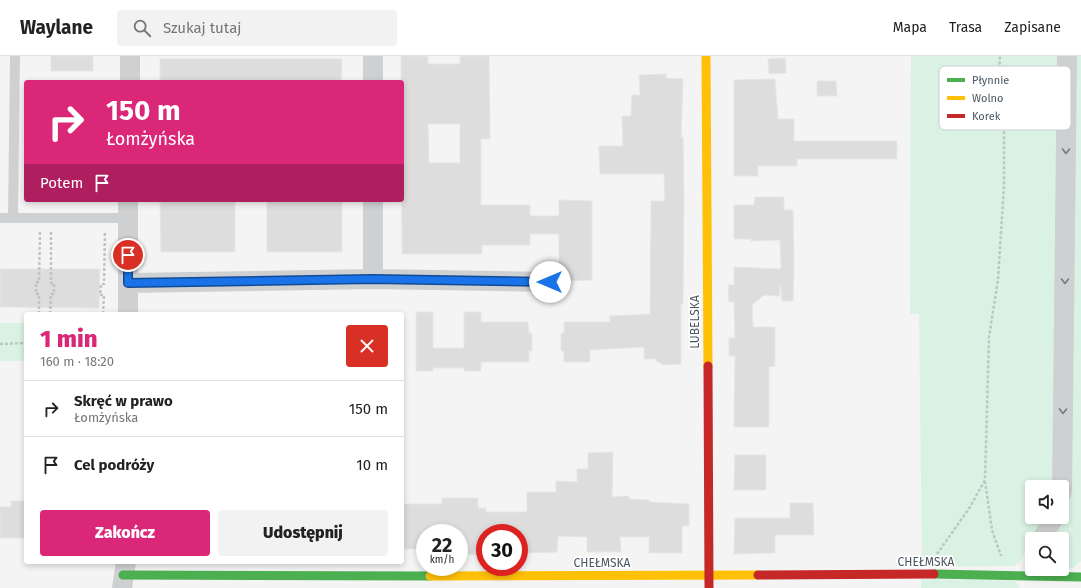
<!DOCTYPE html>
<html lang="pl">
<head>
<meta charset="utf-8">
<style>
	:root { --surface:#fff; --page:#f2f2f2; --text:#222; --muted:#767676; --line:#e0e0e0; --accent:#db2777 }
	body { margin:0; font-family:"Fira Sans",sans-serif; background:var(--page); color:var(--text); height:100vh; display:flex; flex-direction:column; font-size:15px; white-space:nowrap }
	* { box-sizing:border-box; margin:0 }
	p { font-size:13px; color:var(--muted) }
	.icon { flex:none; width:22px; height:22px; fill:none; stroke:currentColor; stroke-width:2; stroke-linecap:round; stroke-linejoin:round }
	.map { position:relative; flex:1; overflow:hidden }
	.sheet { position:absolute; left:24px; top:256px; width:380px; height:252px; display:flex; flex-direction:column; background:var(--surface); border-radius:4px; box-shadow:0 2px 6px #0003 }
	.sheet>* { flex:none }
	.top-card { position:absolute; left:24px; top:24px; width:380px; height:122px; border-radius:4px; box-shadow:0 2px 6px #0003; background:#db2777; color:#fff; overflow:hidden }
	.tools { position:absolute; left:1025px; top:424px; display:grid; gap:8px }
	.tools a { display:grid; place-items:center; width:44px; height:44px; border-radius:4px; background:var(--surface); box-shadow:0 2px 6px #0003; font-size:20px }
	.speed { position:absolute; left:416px; top:468px; display:flex; gap:8px; font-size:20px; font-weight:700; text-align:center }
	.speed>* { display:grid; place-content:center; width:52px; height:52px; border-radius:50%; background:var(--surface); box-shadow:0 2px 6px #0003; line-height:1 }
	.speed small { font-size:10px; font-weight:400 }
	.speed .limit { border:6px solid #d22; background:#fff; color:#111 }
	.pin { position:absolute; display:grid; place-items:center; width:34px; height:34px; color:#fff; margin:-17px; border:2px solid #fff; border-radius:50%; box-shadow:0 1px 4px #0007 }
	.me { position:absolute; width:44px; margin:-22px; rotate:270deg; stroke-linejoin:round; filter:drop-shadow(0 0 3px #0008) }
	.turn { display:flex; align-items:center; gap:14px; height:84px; padding:0 16px; font-size:18px }
	.turn .icon { width:52px; height:52px; stroke-width:2.5 }
	.turn b { display:block; font-size:28px; line-height:34px }
	.then { display:flex; align-items:center; height:38px; padding:0 16px; background:#0003; gap:8px; font-size:15px }
	.round { display:grid; place-items:center; flex:none; width:42px; height:42px; border-radius:4px; background:var(--page) }
	.summary { display:flex; align-items:center; justify-content:space-between; height:68px; padding:0 16px }
	h1 { font-size:24px; font-weight:800; line-height:30px; color:var(--accent) }
	.primary-button { display:flex; gap:8px; margin-top:auto; padding:8px 16px }
	.primary-button a { flex:1; height:46px; border-radius:4px; background:var(--accent); color:#fff; font-size:16px; font-weight:800; line-height:46px; text-align:center }
	.primary-button a+a { background:var(--page); color:var(--text) }
	ul { padding:0; list-style:none }
	li { display:flex; align-items:center; gap:12px; height:56px; padding:0 16px; border-top:1px solid var(--line) }
	li div { flex:1 }
	li b { display:block; font-size:15px }
	li em { font-style:normal }
	header { display:flex; align-items:center; gap:24px; box-sizing:border-box; height:56px; padding:0 20px; background:var(--surface); border-bottom:1px solid var(--line) }
	header strong { font-size:19px }
	nav { display:flex; gap:22px; margin-inline-start:auto; font-size:14px }
	.search { width:280px; height:36px; background:var(--page); display:flex; align-items:center; gap:10px; box-sizing:border-box; padding:0 14px; border-radius:4px; color:var(--muted); font-size:15px }
	.map>svg:first-child { display:block }
	.green { fill:#d9f2e3 }
	.building { fill:#ddddde; stroke:#e5e6e7; fill-rule:evenodd }
	.lines { fill:none; stroke-linecap:round; stroke-linejoin:round }
	.path { stroke:#bcc7c4; stroke-width:2.5; stroke-dasharray:3 2; stroke-linecap:butt }
	.lane { stroke:#ced0d2; stroke-width:10 }
	.street { stroke:#ced0d2; stroke-width:20 }
	.fast { stroke:#4caf50; stroke-width:9 }
	.slow { stroke:#ffc107; stroke-width:9 }
	.jam { stroke:#c62828; stroke-width:9 }
	.oneway { stroke:#727b83 }
	.route-casing { stroke:#114b97; stroke-width:10 }
	.route { stroke:#1a73e8; stroke-width:7 }
	.labels { text-anchor:middle; dominant-baseline:central; stroke-width:3.5; stroke-linejoin:round; paint-order:stroke }
	.street-label { font-size:12px; fill:#4a5661; stroke:#fff }
	.key { fill:#fff; stroke:#c9ccd0; stroke-width:1 }
	.key-label { font-size:11px; fill:#4a5661 }
</style>
</head>
<body>
<header>
<strong>Waylane</strong>
<div class="search"><svg class="icon" aria-label="search" viewBox="0 0 24 24"><circle cx="10" cy="10" r="6"/><path d="M15 15l6 6"/></svg>Szukaj tutaj</div>
<nav><a>Mapa</a><a>Trasa</a><a>Zapisane</a></nav>
</header>
<div class="map">
<svg width="1081" height="532" viewBox="0 0 1081 532">
	<rect width="100%" height="100%" fill="#f4f4f4"/>
	<!-- green -->
	<path class="green" d="M911,0H1060L1053,431H1032V461H1044L1019,507L1013,510L922,511L919,258H910Z
		M1073,0H1081V505L1073,512L1062,513V483H1051L1062,460L1068,433Z
		M0,267H26V305H0Z
		M921,523L1015,525L1020,532H921Z"/>
	<!-- building -->
	<path class="building" d="M51,0H93V15H51Z
		M401,0H428V8H460V0H489L490,83H481V149H530V160H559V144L592,145V224L561,225L559,219V178H530V189H482V198H402ZM428,68H460V107H429Z
		M785,2L786,17L769,18L768,3Z
		M160,3H342L341,26H160Z
		M666,18V22L683,23L681,81H683L684,145L683,248H681V308L664,309L656,305V303H644V291L590,294V306H564V295H561V277H564V266H610V260L650,258L651,145H665L664,118H600L599,90H623L622,60H631L632,39H640L639,19Z
		M775,23L778,63H794V85H897V103H797V110H758V120H734V24Z
		M817,25H836L837,40H817Z
		M755,141H784V154H793L794,210L793,245H782L781,229H780V240L764,239L752,249L753,271H775V310L769,311V371H734L735,300H729V282H735L734,246H729L728,229H734V211L781,213L780,184L751,185V183H734V149H754Z
		M160,144H235V196H161Z
		M267,144H342V196H267Z
		M0,213H100L99,252L0,251Z
		M416,256H433V292H464V256H481V266H528L529,277H532V295H529V306H481V315H464V312H433V315H416Z
		M613,396L612,441L629,440V443L649,444V446L689,448V470H682V497H649V481H620L621,496H587V481L558,480L557,496L524,497V480H519V477H485V498L460,499L459,477H425V493H402V448H442V442H478V452H486V456H527V436H556V425L577,426V413H588V397Z
		M735,399H766V434H734Z
		M11,445H26V482H0V451H11Z
		M790,447H813L814,479H775V497L734,498L735,462H790Z"/>
	<g class="lines">
		<!-- path -->
		<path class="path" d="M39,258V238H36V226H39L40,175
			M50,258L51,238H54V227H51V175
			M103,258L104,239H100L101,228H104L105,176
			M0,288L26,287
			M985,425L992,474L1001,500
			M937,498L970,451L985,424L989,281L998,224L1004,130V73L999,17L1000,0"/>
		<!-- lane -->
		<path class="lane" d="M0,162H128
			M13,162L15,0"/>
		<!-- street -->
		<path class="street" d="M373,0V26
			M130,26V0
			M128,144V258
			M373,223V144
			M128,227L373,223L550,226
			M1062,436L1067,0
			M1042,483L1054,461
			M122,532L126,506"/>
		<!-- fast -->
		<path class="fast" d="M934,518L1081,521
			M123,519L430,520"/>
		<!-- slow -->
		<path class="slow" d="M706,0L708,310
			M430,520L758,519"/>
		<!-- jam -->
		<path class="jam" d="M708,310L709,532
			M758,519L934,518"/>
	</g>
	<!-- one-way arrows -->
	<defs><path id="oneway-chevron" d="M-2-3.5L2.5 0L-2 3.5" fill="none" stroke-width="1.6" stroke-linecap="round" stroke-linejoin="round"/></defs>
	<g class="oneway">
		<use href="#oneway-chevron" transform="translate(1066 95) rotate(91)"/>
		<use href="#oneway-chevron" transform="translate(1065 225) rotate(91)"/>
		<use href="#oneway-chevron" transform="translate(1063 355) rotate(91)"/>
	</g>
	<g class="lines">
		<defs>
			<path id="route" d="M128,199V227L372,223L550,226"/>
		</defs>
		<!-- route casing -->
		<use href="#route" class="route-casing"/>
		<!-- route -->
		<use href="#route" class="route"/>
	</g>
	<g class="labels">
		<!-- street labels -->
		<g class="street-label">
			<text transform="translate(695 266) rotate(-90)">LUBELSKA</text>
			<text x="926" y="506">CHEŁMSKA</text>
			<text x="602" y="507">CHEŁMSKA</text>
		</g>
	</g>
	<!-- legend -->
	<rect x="939" y="10" width="132" height="64" rx="6" class="key"/>
	<rect x="947" y="22" width="18" height="4" fill="#4caf50"/>
	<rect x="947" y="40" width="18" height="4" fill="#ffc107"/>
	<rect x="947" y="58" width="18" height="4" fill="#c62828"/>
	<g class="key-label">
		<text x="972" y="28">Płynnie</text>
		<text x="972" y="46">Wolno</text>
		<text x="972" y="64">Korek</text>
	</g>
</svg>
<div class="tools">
<a><svg class="icon" aria-label="sound" viewBox="0 0 24 24"><path d="M4 9h4l5-4v14l-5-4H4zM17 9q2 3 0 6"/></svg></a>
<a><svg class="icon" aria-label="search" viewBox="0 0 24 24"><circle cx="10" cy="10" r="6"/><path d="M15 15l6 6"/></svg></a>
</div>
<div class="speed"><div>22<small>km/h</small></div><div class="limit">30</div></div>
<div class="pin" style="left:128px;top:199px;background:#d93025"><svg class="icon" aria-label="arrive" viewBox="0 0 24 24"><path d="M6 21V4h12l-3 4 3 4H6"/></svg></div>
<svg class="me" style="left:550px;top:226px" viewBox="-20 -20 40 40"><circle r="19" fill="#fff"/><path d="M0-13L10 11 0 6-10 11z" fill="#1a73e8"/></svg>
<div class="top-card">
<div class="turn"><svg class="icon" aria-label="right" viewBox="0 0 24 24"><path d="M7 20v-9h11M14 6l5 5-5 5"/></svg><div><b>150 m</b>Łomżyńska</div></div>
<div class="then">Potem<svg class="icon" aria-label="arrive" viewBox="0 0 24 24"><path d="M6 21V4h12l-3 4 3 4H6"/></svg></div>
</div>
<section class="sheet">
<div class="summary"><div><h1>1 min</h1><p>160 m · 18:20</p></div><a class="round" style="background:#d93025;color:#fff"><svg class="icon" aria-label="close" viewBox="0 0 24 24"><path d="M6 6l12 12M18 6L6 18"/></svg></a></div>
<ul>
<li><svg class="icon" aria-label="right" viewBox="0 0 24 24"><path d="M7 20v-9h11M14 6l5 5-5 5"/></svg><div><b>Skręć w prawo</b><p>Łomżyńska</p></div><em>150 m</em></li>
<li><svg class="icon" aria-label="arrive" viewBox="0 0 24 24"><path d="M6 21V4h12l-3 4 3 4H6"/></svg><div><b>Cel podróży</b></div><em>10 m</em></li>
</ul>
<div class="primary-button"><a>Zakończ</a><a>Udostępnij</a></div>
</section>
</div>
</body>
</html>
